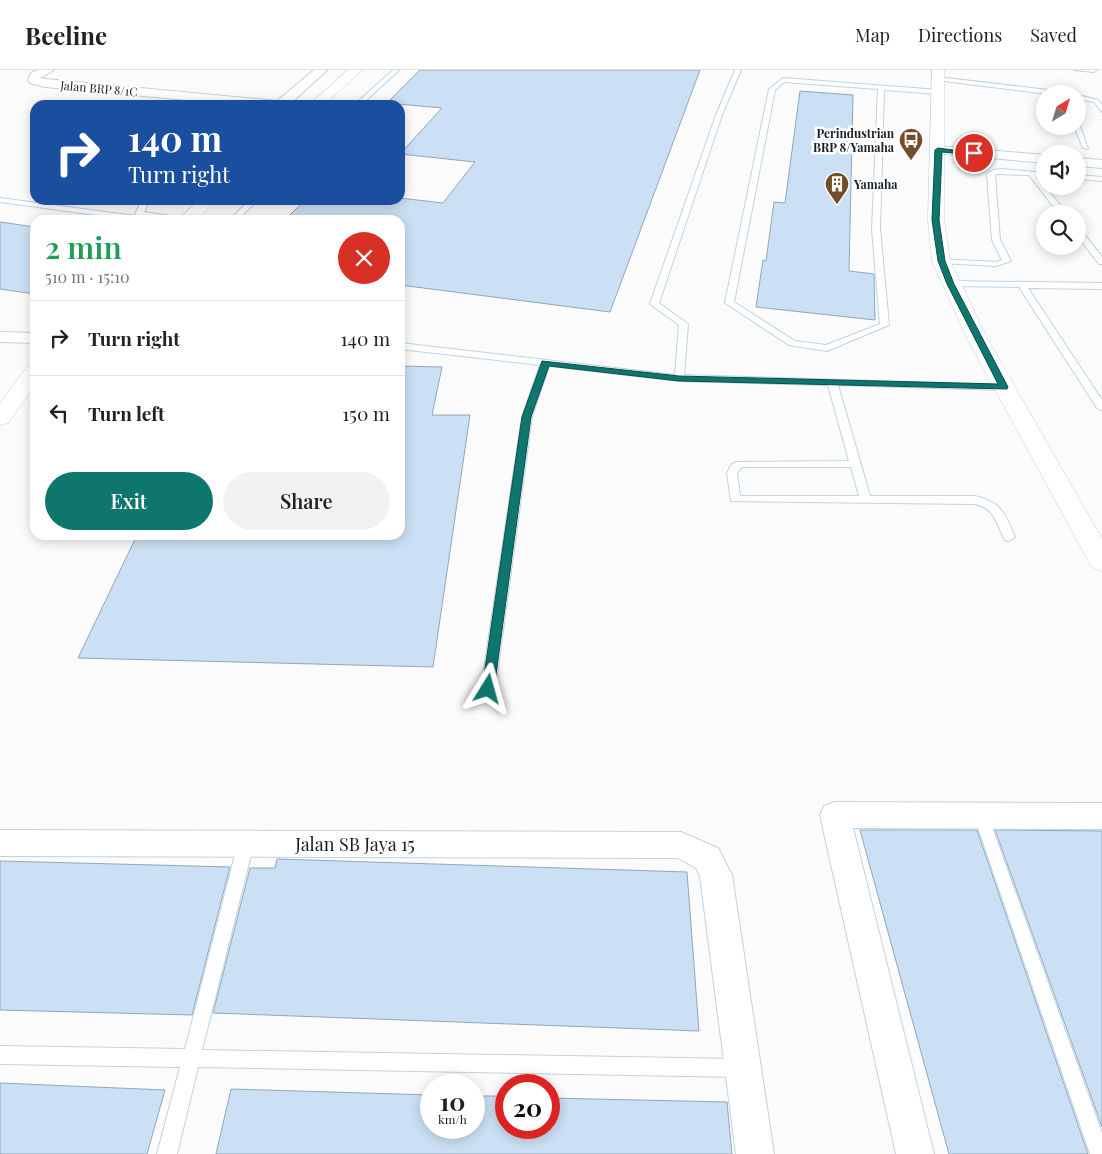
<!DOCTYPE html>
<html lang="en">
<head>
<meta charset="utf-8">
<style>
	:root { --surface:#fff; --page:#f2f2f2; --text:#222; --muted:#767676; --line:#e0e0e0; --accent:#0f766e }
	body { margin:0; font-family:"Playfair Display",serif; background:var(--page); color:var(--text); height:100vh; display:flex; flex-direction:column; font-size:19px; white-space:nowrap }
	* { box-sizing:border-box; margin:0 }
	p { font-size:16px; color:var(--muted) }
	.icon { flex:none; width:28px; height:28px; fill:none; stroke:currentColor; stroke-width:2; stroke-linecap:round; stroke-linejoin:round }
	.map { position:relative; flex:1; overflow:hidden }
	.drawer { position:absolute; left:30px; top:145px; width:375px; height:325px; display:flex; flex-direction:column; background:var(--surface); border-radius:15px; box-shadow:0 2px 12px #0003 }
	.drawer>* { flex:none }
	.hud { position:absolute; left:30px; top:30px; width:375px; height:105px; border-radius:15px; box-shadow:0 2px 12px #0003; background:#1a4fa0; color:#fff; overflow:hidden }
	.needle { width:32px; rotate:38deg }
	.buttons { position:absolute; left:1036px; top:15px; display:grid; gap:10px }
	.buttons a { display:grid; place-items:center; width:50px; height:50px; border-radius:50%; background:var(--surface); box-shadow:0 2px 12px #0003; font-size:25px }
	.speed { position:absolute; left:420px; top:1004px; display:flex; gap:10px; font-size:25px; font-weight:700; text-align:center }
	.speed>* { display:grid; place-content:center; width:65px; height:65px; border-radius:50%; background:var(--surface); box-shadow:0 2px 12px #0003; line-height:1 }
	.speed small { font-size:12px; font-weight:400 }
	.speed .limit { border:8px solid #d22; background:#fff; color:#111 }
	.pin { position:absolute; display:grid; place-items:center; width:42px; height:42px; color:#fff; margin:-21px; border:2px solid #fff; border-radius:50%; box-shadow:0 1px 5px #0007 }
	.me { position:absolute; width:55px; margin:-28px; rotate:8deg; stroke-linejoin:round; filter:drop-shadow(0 0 4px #0008) }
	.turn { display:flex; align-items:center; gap:18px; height:105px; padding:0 15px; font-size:22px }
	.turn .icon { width:65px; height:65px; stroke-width:2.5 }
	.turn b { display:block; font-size:35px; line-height:42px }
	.round { display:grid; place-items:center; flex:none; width:52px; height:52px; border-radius:26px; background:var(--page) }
	.headline { display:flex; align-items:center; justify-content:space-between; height:85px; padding:0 15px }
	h1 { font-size:30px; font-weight:600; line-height:38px; color:#1e9e55 }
	.cta { display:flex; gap:10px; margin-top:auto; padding:10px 15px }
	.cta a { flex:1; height:58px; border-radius:30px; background:var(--accent); color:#fff; font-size:20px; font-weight:600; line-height:58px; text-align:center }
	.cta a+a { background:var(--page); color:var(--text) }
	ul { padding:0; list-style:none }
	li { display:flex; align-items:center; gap:15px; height:75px; padding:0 15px; border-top:1px solid var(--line) }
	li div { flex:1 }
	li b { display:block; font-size:19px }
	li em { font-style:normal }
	header { display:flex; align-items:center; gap:30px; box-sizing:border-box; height:70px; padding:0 25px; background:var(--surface); border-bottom:1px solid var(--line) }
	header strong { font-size:24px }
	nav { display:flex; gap:28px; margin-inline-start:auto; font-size:18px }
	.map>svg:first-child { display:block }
	.building { fill:#cbe0f4; stroke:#91a6b8 }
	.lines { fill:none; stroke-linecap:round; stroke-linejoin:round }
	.lane-casing { stroke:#bdd3e6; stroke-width:2 }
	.street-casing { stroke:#bdd3e6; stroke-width:2 }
	.secondary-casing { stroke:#bdd3e6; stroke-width:1 }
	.lane { fill:#fff; fill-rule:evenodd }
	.street { fill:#fff; fill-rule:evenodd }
	.secondary { fill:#fff; fill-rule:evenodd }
	.route { fill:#0f766e; stroke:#0a4d48 }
	.labels { text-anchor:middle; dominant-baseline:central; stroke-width:5; stroke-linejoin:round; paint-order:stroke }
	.far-street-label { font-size:12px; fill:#171e25; stroke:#fff }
	.far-poi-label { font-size:12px; font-weight:bold; fill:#171e25; stroke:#fff; text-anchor:end }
	.near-street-label { font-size:18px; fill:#171e25; stroke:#fff }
</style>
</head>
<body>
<header>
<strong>Beeline</strong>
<nav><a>Map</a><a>Directions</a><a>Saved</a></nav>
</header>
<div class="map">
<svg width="1102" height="1084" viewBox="0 0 1102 1084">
	<rect width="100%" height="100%" fill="#fbfbfb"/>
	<!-- building -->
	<path class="building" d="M420,0H700L610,242L400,215V150H285L305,130H400V128L443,133L475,92L400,84L442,38L387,33Z
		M800,21L853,25L849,201L874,204L875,250L756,237L763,190L766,191L774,132L785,133Z
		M0,152L35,157V224L0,219Z
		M400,296L442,297L432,345H470L433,597L78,588L137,465H400Z
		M860,760H977L1088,1084H949Z
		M995,760L1102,761V1057Z
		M277,789L687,802L699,961L213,943L250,798H275Z
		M0,791L230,797L192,945L0,940Z
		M0,1013L165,1020L147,1084H0Z
		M231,1019L431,1025V1058H474V1026H506V1058H549V1028L727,1032L732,1084H216Z"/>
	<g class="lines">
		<defs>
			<path id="lane" d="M393,0H399L361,35H354Z
				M735,0H741L722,45L659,233L688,254L684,305L1007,315V319L1004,320L838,315L870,426H975C1002,432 1005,444 1015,467L1009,471L1005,470C996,454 995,438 975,434L731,431L727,403L732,394L737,392L849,391L828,315L679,311L549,296L532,347L495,619L493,623H483L481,619L522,347L540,295L400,279V273L675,305L679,255L650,234L716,45ZM742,397H851L859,426H740L737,403Z
				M1074,0H1097L1094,2Z
				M938,7L1066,22L1069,24H1048L936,10Z
				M783,8L939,20L942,22L939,24L884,20L880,159L889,255L827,281L789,275L725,233L769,19ZM784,12L878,19L872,159L880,254L826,275L795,271L734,232L775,20Z
				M1078,25L1098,30L1102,35V42L1094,32L1078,29Z
				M1078,54L1080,56L1088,79L1083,78L1074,56H1078Z
				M1001,99L1045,103V107L1037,106L1067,144H1059L1029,105L997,104L995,105L1000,170L1011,191L996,196L938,193L937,191L941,189L996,192L1002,190L992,170L987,104L993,100Z
				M1078,105L1102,107V111L1078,109Z
				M0,128L136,146L140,148L134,150L0,132Z
				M142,130H150L144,142L184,148L188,150H167L136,146L135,144Z
				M250,130H258L237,150H229Z
				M1078,160H1081L1102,187V194H1099L1078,167Z
				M951,211L1102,213V219L1028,218L1102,330V341L1097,338L1019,217L948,216L947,214Z
				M981,740L986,742L988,746L1102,1063V1084H1090L974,746L976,742Z
				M246,766L251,768L254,773L202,980L740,989L746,992L749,998L746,1004L740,1007L198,997L177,1084H157L180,997L0,994V976L185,979L238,773L241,768Z"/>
			<path id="street" d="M38,0H54L40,8L46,9L277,31L314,0H327L289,35H242L45,17L30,13L28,10L31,3Z
				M938,76L1045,85V93L933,83L931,80L933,77Z
				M1078,88L1102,90V98L1078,96Z
				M0,262L35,263V273L0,272Z
				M835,732L1102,733V759L853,758L934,1084H896L820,745L824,736Z
				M0,760L681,762L718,778L732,805L774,1084H736L700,806L696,798L678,788L0,786Z"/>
			<path id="secondary" d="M348,0H362L324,35H309Z
				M932,0H944V150L950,191L988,270L1102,469V501L1093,498L1089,492L968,270L932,191L928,150Z
				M199,130H217L196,150H178Z
				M35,294V315L8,353L0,355V333L28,296Z"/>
		</defs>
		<!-- lane casing -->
		<use href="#lane" class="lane-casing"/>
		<!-- street casing -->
		<use href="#street" class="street-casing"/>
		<!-- secondary casing -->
		<use href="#secondary" class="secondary-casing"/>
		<!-- lane -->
		<use href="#lane" class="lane"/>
		<!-- street -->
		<use href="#street" class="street"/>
		<!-- secondary -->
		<use href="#secondary" class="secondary"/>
	</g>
	<!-- route -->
	<path class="route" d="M938,78L977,83L974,85L942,82L939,150L945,191L954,214L1008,317L1007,319L679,311L549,296L531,347L494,619L492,623H484L482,619L522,347L542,291L679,306L998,314L947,214L938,191L932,150L935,80Z"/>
	<!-- icons -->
	<defs>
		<symbol id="bus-pin" viewBox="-11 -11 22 30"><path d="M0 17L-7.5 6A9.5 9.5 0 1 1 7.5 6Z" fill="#734d29" stroke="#fff"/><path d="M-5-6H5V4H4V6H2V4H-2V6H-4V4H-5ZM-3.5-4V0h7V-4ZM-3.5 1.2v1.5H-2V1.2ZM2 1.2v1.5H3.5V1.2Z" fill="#fff"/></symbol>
		<symbol id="building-pin" viewBox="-11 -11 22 30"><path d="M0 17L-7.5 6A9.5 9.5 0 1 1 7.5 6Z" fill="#734d29" stroke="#fff"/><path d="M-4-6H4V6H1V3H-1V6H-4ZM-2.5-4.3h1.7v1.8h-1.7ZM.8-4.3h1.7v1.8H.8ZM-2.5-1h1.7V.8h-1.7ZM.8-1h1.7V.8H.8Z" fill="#fff"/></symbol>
	</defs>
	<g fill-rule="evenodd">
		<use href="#bus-pin" x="897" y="56" width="28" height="38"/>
		<use href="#building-pin" x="823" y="100" width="28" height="38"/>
	</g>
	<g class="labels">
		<!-- far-street labels -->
		<g class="far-street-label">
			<text transform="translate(99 18) rotate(5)">Jalan BRP 8/1C</text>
		</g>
		<!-- far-poi labels -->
		<g class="far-poi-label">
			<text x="894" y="63">Perindustrian<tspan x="894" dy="14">BRP 8/Yamaha</tspan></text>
			<text x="854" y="114" text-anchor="start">Yamaha</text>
		</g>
		<!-- near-street labels -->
		<g class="near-street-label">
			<text x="355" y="774">Jalan SB Jaya 15</text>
		</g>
	</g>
</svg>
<div class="buttons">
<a><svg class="needle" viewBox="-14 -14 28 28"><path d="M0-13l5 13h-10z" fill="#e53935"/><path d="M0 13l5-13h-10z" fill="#767676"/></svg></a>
<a><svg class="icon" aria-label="sound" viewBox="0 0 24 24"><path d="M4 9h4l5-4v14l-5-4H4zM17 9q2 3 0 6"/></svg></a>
<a><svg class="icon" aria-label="search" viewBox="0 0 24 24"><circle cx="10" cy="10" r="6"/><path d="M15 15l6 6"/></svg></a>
</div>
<div class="speed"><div>10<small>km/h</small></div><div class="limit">20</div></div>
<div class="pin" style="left:974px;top:83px;background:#d93025"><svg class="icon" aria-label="arrive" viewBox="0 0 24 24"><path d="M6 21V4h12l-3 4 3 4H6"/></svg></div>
<svg class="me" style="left:488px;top:619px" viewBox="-20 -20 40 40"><path d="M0-17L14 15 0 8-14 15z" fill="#0f766e" stroke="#fff" stroke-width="4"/></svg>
<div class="hud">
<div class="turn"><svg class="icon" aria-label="right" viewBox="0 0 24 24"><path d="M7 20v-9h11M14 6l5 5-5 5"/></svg><div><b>140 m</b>Turn right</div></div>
</div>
<section class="drawer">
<div class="headline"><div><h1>2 min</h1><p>510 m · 15:10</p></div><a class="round" style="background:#d93025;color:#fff"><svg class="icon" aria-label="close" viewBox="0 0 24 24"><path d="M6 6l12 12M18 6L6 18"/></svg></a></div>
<ul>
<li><svg class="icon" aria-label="right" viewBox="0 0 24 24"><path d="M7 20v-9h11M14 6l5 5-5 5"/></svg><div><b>Turn right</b></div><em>140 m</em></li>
<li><svg class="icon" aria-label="left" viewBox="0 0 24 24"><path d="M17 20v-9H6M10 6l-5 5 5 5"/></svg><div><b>Turn left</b></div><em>150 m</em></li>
</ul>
<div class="cta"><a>Exit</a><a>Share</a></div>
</section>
</div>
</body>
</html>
